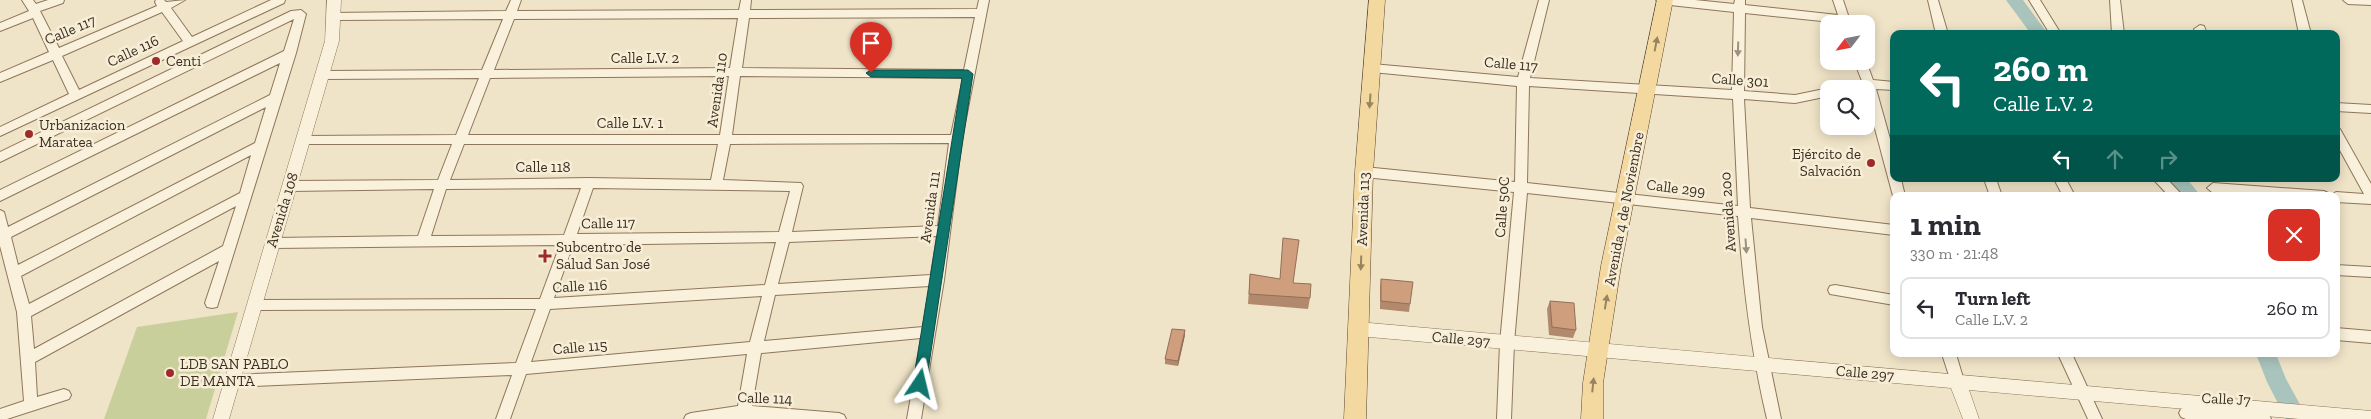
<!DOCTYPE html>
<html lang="en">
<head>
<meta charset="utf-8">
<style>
	:root { --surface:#fff; --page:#f2f2f3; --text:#2b2b33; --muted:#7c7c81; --line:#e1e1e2 }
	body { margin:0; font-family:"Zilla Slab",serif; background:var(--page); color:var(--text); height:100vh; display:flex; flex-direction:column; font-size:19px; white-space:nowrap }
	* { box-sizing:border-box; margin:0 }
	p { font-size:16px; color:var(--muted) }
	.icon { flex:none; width:28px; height:28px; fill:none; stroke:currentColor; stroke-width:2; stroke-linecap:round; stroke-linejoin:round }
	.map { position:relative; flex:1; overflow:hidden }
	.drawer { position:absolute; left:1890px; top:192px; width:450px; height:165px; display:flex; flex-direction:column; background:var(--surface); border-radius:10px; box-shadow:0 2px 12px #0003 }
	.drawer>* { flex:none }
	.top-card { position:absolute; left:1890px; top:30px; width:450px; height:152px; border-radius:10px; box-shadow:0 2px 12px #0003; background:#00695c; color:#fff; overflow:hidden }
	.needle { width:32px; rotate:238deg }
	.buttons { position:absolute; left:1820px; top:15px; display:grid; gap:10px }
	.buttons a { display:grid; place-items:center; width:55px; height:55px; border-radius:10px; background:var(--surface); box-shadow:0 2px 12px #0003; font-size:25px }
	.pin { position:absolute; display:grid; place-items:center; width:42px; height:42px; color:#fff; margin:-51px -21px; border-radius:50% 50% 50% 0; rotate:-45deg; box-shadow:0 0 5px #0007 }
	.pin .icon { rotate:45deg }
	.me { position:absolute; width:55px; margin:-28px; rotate:10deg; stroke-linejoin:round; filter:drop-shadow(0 0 4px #0008) }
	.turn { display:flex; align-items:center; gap:18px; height:105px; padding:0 20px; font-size:22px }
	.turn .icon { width:65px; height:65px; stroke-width:2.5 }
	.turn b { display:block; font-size:35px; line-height:42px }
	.lanes { display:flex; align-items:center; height:48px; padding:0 20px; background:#0003; justify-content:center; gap:25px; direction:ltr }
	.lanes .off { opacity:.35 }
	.round { display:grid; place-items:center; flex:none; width:52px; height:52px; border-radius:10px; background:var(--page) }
	.summary { display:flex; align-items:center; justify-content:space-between; height:85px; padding:0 20px }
	h1 { font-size:30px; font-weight:800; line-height:38px }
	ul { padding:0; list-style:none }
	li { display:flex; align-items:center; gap:15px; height:62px; margin:0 10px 8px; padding:0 10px; border:2px solid var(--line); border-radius:10px }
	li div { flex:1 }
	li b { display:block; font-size:19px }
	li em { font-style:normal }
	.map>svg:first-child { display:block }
	.green { fill:#c9cf9b }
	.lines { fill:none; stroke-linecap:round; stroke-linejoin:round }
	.river { fill:#a9c4bc; fill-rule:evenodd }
	.minor-casing { stroke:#8d765c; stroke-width:2 }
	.tertiary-casing { stroke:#8d765c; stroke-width:1 }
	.primary-casing { stroke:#5b4430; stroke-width:1 }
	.minor { fill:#faf1dc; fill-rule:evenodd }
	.tertiary { fill:#faf1dc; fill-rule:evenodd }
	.primary { fill:#f3d9a0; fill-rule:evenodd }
	.wall { fill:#b2896c }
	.shaded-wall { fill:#916f58 }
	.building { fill:#cf9f7d; stroke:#916f58 }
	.oneway { fill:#988460 }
	.oneway2 { fill:#9c907e }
	.route { fill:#0f766e; stroke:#0a4d48 }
	.poi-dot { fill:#9e2a2b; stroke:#f7eed8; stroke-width:2 }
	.labels { text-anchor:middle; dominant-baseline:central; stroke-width:5; stroke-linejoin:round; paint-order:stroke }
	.street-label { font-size:15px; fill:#3d2e20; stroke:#f7eed8 }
	.poi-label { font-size:15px; fill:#3d2e20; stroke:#f7eed8; text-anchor:start }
</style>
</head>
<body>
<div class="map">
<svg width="2371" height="419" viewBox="0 0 2371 419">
	<rect width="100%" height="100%" fill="#f0e4c8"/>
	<!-- green -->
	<path class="green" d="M238,312L206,419H104L137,327Z"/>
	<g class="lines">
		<!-- river -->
		<path class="river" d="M2006,0H2023L2048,34H2031Z
			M2167,179H2187L2201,196H2181Z
			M2256,354H2276L2286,379L2308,419H2286L2267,382Z"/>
		<defs>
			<path id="minor" d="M22,0H33L36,4L48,0H64L63,3L40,11L59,48L157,6L155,2L156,0H164L166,2L185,0L171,8L192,37L271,0H285L284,3L0,136V127L69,94L53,60L0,82V73L49,52L33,18L0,31V23L29,11ZM162,12L183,41L79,90L62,56Z
				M511,0H521L517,11L739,10L741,0H751L750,10L977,9L979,0H989L962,139L944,280L921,419H907L921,338L761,353L752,406L839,413L844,415L846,419H684L686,415L691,413L738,406L747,354L526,374L510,419H496L512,375L232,387L227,385L225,381L227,377L232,375L516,363L536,309L255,310L250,309L248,305L250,301L255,300L540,299L560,245L273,248L268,247L267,243L268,239L273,238L418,236L434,189L290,191L284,186L290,181L438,180L452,144H303L297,140L303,136L456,135L479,78L323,79L317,75L323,71L482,70L503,19L334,20L328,16L330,13L506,11ZM975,17L964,70L742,68L749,18ZM738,18L730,68L494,70L514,19ZM729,76L720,135H468L490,78ZM740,76L963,78L951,135H732ZM949,143L938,226L792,232L803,186L801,183L723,180L730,144ZM464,144H718L711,180L589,178L450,180ZM581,188L564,235L431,236L446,189ZM593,188L790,191L779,232L577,234ZM937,236L931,275L778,284L789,242ZM776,242L765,285L554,298L573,245ZM930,286L923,327L764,341L775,295ZM762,296L750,342L531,362L550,309Z
				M1539,0H1549L1530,78L1732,90L1734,12L1661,4L1656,0H1695L1734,4L1735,0H1745V5L1838,15L1833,0H1843L1851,24L1745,13L1744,91L1795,95L1829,88L1832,89H1829V96L1795,103L1744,99L1750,208L1894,225V235L1751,218L1762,327L1781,419H1767C1751,352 1743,285 1738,216L1527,193L1514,343L1511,419H1497L1500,343L1514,192L1364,177L1358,172L1364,167L1515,182L1517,86L1372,72L1366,68L1372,64L1518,77ZM1529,86L1733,99L1738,206L1527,183Z
				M1928,0H1938L1948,34H1936Z
				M2029,0H2040L2061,34H2050Z
				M2110,0H2120L2124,34H2112Z
				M2292,0H2302L2311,34H2299Z
				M2343,0H2371V5L2348,4Z
				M301,10L306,14L296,53L217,307L212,308L207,307L205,303L219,261L35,362L37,397L64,389L69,391L71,395L69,399L7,419H0V409L24,401L17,312L0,246V210L4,212L8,227L270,95L280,63L0,201V190L284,51L294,19L0,162V152L291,11ZM266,107L255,143L18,265L11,237ZM251,155L240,193L29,304L21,276ZM236,206L223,246L34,349L31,316Z
				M2200,25L2204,26L2207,34H2196L2194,29Z
				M1854,61H1866L1873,80L1894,82V90L1876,89L1894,153V179H1901L1905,196L1894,198L1893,196L1866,95V89H1840L1842,86L1862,81Z
				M2336,103L2371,105V113L2336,111Z
				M2336,128L2340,129L2371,184V204L2336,202V196H2330L2336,192L2364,194L2336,143Z
				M1984,179H1996L2002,196H1990Z
				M2054,179H2066L2075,196H2063Z
				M2153,179H2167L2183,196H2169Z
				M2213,183L2324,191L2328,193L2330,196H2262L2213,193L2207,188Z
				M2336,265L2371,267V277L2336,275Z
				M1835,285L1894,295V305L1830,294L1828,290L1830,286Z
				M2336,328L2371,331V343L2336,340Z
				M1942,354H1956L1964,381L1962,385L1957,387L1952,385Z
				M2058,354H2072L2102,419H2088Z
				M2186,407L2264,413L2269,415L2271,419H2186L2181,417L2179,413L2181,409Z"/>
			<path id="tertiary" d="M327,0H341L339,41L229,419H213L325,41Z
				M1358,322L2371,411V419H2299L1969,390L1979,419H1963L1951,388L1358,336L1352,334L1350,329L1352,324Z"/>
			<path id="primary" d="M1369,0H1385L1373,172L1366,419H1344L1355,172Z
				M1657,0H1673L1621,266L1603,383V419H1581L1583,383L1601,266Z"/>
		</defs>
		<!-- minor casing -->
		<use href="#minor" class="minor-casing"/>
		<!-- tertiary casing -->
		<use href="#tertiary" class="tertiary-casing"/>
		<!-- primary casing -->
		<use href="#primary" class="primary-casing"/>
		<!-- minor -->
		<use href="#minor" class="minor"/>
		<!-- tertiary -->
		<use href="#tertiary" class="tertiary"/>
		<!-- primary -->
		<use href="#primary" class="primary"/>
	</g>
	<!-- wall -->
	<path class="wall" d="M1250,274L1293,283L1310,298L1308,309L1248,304Z
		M1381,279L1410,304L1409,312L1380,309V287Z
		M1550,301L1576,330L1573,338L1549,335L1547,309Z
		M1185,335L1178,366L1165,364V359Z"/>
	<!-- shaded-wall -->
	<path class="shaded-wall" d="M1185,330V335L1178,366V361Z"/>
	<!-- building -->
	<path class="building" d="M1283,238L1299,240L1293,283L1311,284L1310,298L1249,294L1250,274L1280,279Z
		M1381,279L1413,282L1410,304L1381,301Z
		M1550,301L1574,303L1576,330L1552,327Z
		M1172,329L1185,330L1178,361L1165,359Z"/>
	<!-- one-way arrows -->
	<defs><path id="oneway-solid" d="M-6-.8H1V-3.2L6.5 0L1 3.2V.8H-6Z" transform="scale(1.25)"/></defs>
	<g class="oneway">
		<use href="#oneway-solid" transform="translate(1656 44) rotate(-79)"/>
		<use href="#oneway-solid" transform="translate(1370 101) rotate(94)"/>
		<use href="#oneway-solid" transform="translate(1361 263) rotate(92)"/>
		<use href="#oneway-solid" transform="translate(1606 302) rotate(-81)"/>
		<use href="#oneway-solid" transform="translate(1593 385) rotate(-84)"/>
	</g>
	<g class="oneway2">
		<use href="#oneway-solid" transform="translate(1738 49) rotate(92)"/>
		<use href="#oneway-solid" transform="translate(1746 246) rotate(86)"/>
	</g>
	<!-- route -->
	<path class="route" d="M871,70H968L973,74L926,384L924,388H915L913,384L962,78L871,77L866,73Z"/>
	<!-- markers -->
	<g class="poi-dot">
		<circle cx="156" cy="61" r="5"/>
		<circle cx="29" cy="134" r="5"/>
		<circle cx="1871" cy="163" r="5"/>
		<path d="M542.5 248.5h5v5h5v5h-5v5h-5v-5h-5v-5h5z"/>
		<circle cx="170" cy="373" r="5"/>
	</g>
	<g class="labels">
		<!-- street labels -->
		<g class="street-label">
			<text transform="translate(70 30) rotate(-23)">Calle 117</text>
			<text transform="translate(133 51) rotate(-25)">Calle 116</text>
			<text x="645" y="58">Calle L.V. 2</text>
			<text transform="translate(1511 64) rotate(5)">Calle 117</text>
			<text transform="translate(1740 80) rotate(4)">Calle 301</text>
			<text transform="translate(717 90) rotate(-82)">Avenida 110</text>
			<text x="630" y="123">Calle L.V. 1</text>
			<text x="543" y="167">Calle 118</text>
			<text transform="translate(1676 188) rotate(7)">Calle 299</text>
			<text transform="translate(930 207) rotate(-82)">Avenida 111</text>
			<text transform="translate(1502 207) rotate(-86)">Calle 50C</text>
			<text transform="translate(1363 209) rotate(-88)">Avenida 113</text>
			<text transform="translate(1624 209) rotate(-79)">Avenida 4 de Noviembre</text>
			<text transform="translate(282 210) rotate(-73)">Avenida 108</text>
			<text transform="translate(1728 212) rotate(-94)">Avenida 200</text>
			<text transform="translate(608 223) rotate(-1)">Calle 117</text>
			<text transform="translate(580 286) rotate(-3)">Calle 116</text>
			<text transform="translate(1461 339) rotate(5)">Calle 297</text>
			<text transform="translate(580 347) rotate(-5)">Calle 115</text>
			<text transform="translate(1865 373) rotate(5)">Calle 297</text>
			<text transform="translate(765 398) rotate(2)">Calle 114</text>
			<text transform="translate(2226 399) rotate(3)">Calle J7</text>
		</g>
		<!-- poi labels -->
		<g class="poi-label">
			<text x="166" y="61">Centi</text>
			<text x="39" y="125">Urbanizacion<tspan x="39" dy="17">Maratea</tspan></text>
			<text x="1861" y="154" text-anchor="end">Ejército de<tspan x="1861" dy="17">Salvación</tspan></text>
			<text x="556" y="247">Subcentro de<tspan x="556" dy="17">Salud San José</tspan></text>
			<text x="180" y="364">LDB SAN PABLO<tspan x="180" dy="17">DE MANTA</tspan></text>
		</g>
	</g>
</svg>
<div class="buttons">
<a><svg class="needle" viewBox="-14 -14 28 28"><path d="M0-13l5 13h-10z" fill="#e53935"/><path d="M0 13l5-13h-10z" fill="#7c7c81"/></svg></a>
<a><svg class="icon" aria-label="search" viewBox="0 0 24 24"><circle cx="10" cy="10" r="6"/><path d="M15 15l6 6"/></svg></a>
</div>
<div class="pin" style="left:871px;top:73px;background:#d93025"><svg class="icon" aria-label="arrive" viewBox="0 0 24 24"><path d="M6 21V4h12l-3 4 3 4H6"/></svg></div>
<svg class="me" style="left:920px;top:384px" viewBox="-20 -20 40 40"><path d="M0-17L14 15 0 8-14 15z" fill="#0f766e" stroke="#fff" stroke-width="4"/></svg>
<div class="top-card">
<div class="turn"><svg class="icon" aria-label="left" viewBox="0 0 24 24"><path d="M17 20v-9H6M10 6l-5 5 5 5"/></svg><div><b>260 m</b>Calle L.V. 2</div></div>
<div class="lanes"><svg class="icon" aria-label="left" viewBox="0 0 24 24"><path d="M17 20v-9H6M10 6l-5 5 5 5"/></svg><svg class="icon off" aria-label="ahead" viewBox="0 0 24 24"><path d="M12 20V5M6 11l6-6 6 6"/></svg><svg class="icon off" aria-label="right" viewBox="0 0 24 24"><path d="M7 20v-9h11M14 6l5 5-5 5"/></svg></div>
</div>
<section class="drawer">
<div class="summary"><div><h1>1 min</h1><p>330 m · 21:48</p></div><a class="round" style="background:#d93025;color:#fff"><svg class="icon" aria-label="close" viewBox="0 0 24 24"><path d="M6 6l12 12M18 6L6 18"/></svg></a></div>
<ul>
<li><svg class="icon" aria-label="left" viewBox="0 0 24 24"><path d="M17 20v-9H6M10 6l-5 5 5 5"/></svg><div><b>Turn left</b><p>Calle L.V. 2</p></div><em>260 m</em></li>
</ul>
</section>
</div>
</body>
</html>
